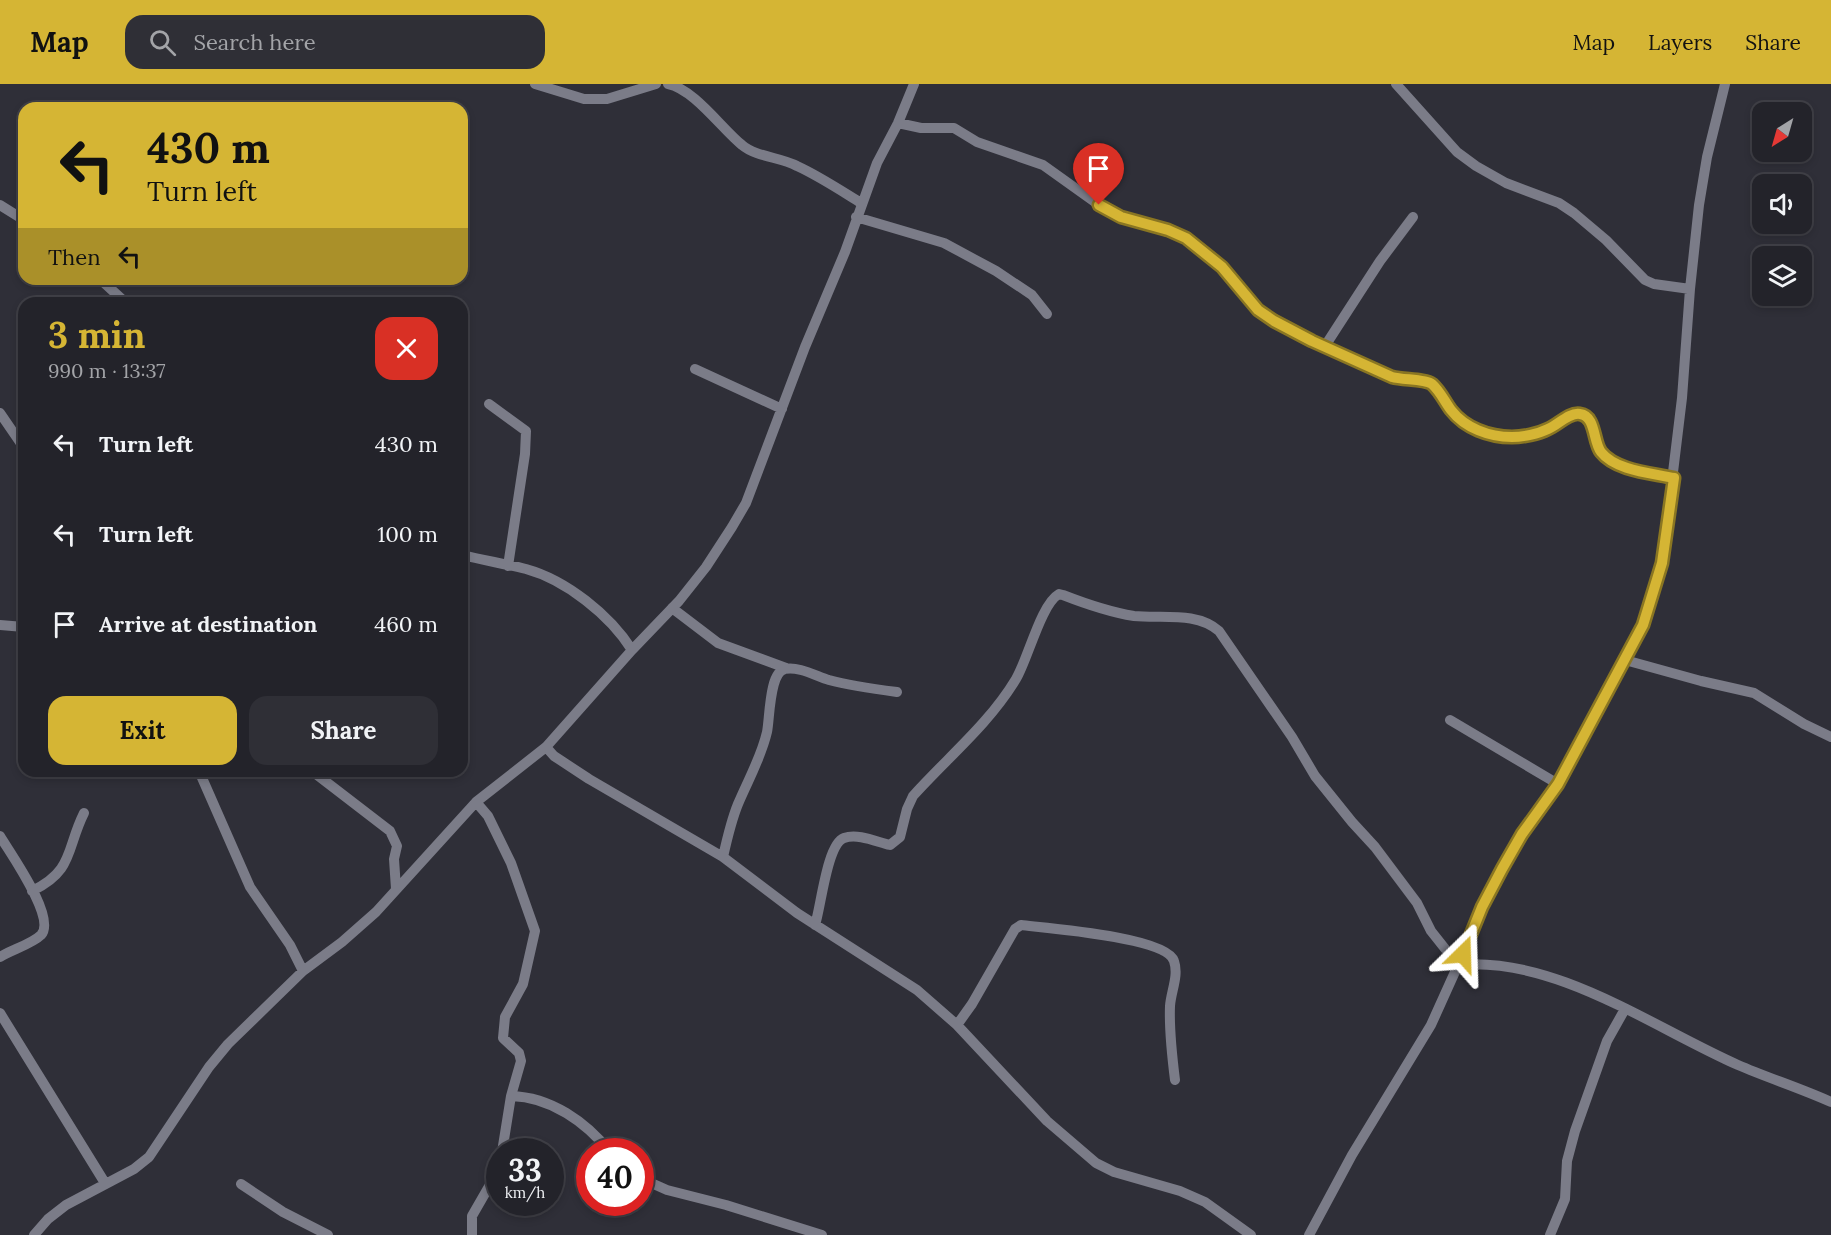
<!DOCTYPE html>
<html lang="en">
<head>
<meta charset="utf-8">
<style>
	:root { --surface:#23232a; --page:#2f2f36; --text:#f1f3f6; --muted:#a3a4a8; --line:#404047; --accent:#d5b534 }
	body { margin:0; font-family:Lora,serif; background:var(--page); color:var(--text); height:100vh; display:flex; flex-direction:column; font-size:22px; white-space:nowrap }
	* { box-sizing:border-box; margin:0 }
	p { font-size:20px; color:var(--muted) }
	.icon { flex:none; width:33px; height:33px; fill:none; stroke:currentColor; stroke-width:2; stroke-linecap:round; stroke-linejoin:round }
	.map { position:relative; flex:1; overflow:hidden }
	.panel { position:absolute; left:18px; top:213px; width:450px; height:480px; display:flex; flex-direction:column; background:var(--surface); border-radius:18px; box-shadow:0 3px 9px #0003,0 0 0 2px var(--line) }
	.panel>* { flex:none }
	.banner { position:absolute; left:18px; top:18px; width:450px; height:183px; border-radius:18px; box-shadow:0 3px 9px #0003,0 0 0 2px var(--line); background:#d5b534; color:#111; overflow:hidden }
	.needle { width:39px; rotate:217deg }
	.fabs { position:absolute; left:1752px; top:18px; display:grid; gap:12px }
	.fabs a { display:grid; place-items:center; width:60px; height:60px; border-radius:12px; background:var(--surface); box-shadow:0 3px 9px #0003,0 0 0 2px var(--line); font-size:30px }
	.speed { position:absolute; left:486px; top:1054px; display:flex; gap:12px; font-size:30px; font-weight:700; text-align:center }
	.speed>* { display:grid; place-content:center; width:78px; height:78px; border-radius:50%; background:var(--surface); box-shadow:0 3px 9px #0003,0 0 0 2px var(--line); line-height:1 }
	.speed small { font-size:15px; font-weight:400 }
	.speed .limit { border:9px solid #d22; background:#fff; color:#111 }
	.pin { position:absolute; display:grid; place-items:center; width:51px; height:51px; color:#fff; margin:-62px -26px; border-radius:50% 50% 50% 0; rotate:-45deg; box-shadow:0 0 6px #0007 }
	.pin .icon { rotate:45deg }
	.me { position:absolute; width:66px; margin:-33px; rotate:22deg; stroke-linejoin:round; filter:drop-shadow(0 0 4px #0008) }
	.turn { display:flex; align-items:center; gap:21px; height:126px; padding:0 30px; font-size:27px }
	.turn .icon { width:78px; height:78px; stroke-width:2.5 }
	.turn b { display:block; font-size:42px; line-height:51px }
	.then { display:flex; align-items:center; height:57px; padding:0 30px; background:#0003; gap:12px; font-size:22px }
	.round { display:grid; place-items:center; flex:none; width:63px; height:63px; border-radius:18px; background:var(--page) }
	.overview { display:flex; align-items:center; justify-content:space-between; height:102px; padding:0 30px }
	h1 { font-size:36px; font-weight:700; line-height:45px; color:var(--accent) }
	.cta { display:flex; gap:12px; margin-top:auto; padding:12px 30px }
	.cta a { flex:1; height:69px; border-radius:18px; background:var(--accent); color:#111; font-size:24px; font-weight:700; line-height:69px; text-align:center }
	.cta a+a { background:var(--page); color:var(--text) }
	ul { padding:0; list-style:none }
	li { display:flex; align-items:center; gap:18px; height:90px; padding:0 30px }
	li div { flex:1 }
	li b { display:block; font-size:22px }
	li em { font-style:normal }
	header { display:flex; align-items:center; gap:36px; box-sizing:border-box; height:84px; padding:0 30px; background:var(--accent); color:#111 }
	header strong { font-size:28px }
	nav { display:flex; gap:33px; margin-inline-start:auto; font-size:21px }
	.search { width:420px; height:54px; background:var(--page); display:flex; align-items:center; gap:15px; box-sizing:border-box; padding:0 21px; border-radius:18px; color:var(--muted); font-size:22px }
	.map>svg:first-child { display:block }
	.lines { fill:none; stroke-linecap:round; stroke-linejoin:round }
	.minor { stroke:#7b7c88; stroke-width:10 }
	.route-casing { stroke:#8a7622; stroke-width:15 }
	.route { stroke:#d5b534; stroke-width:10 }
</style>
</head>
<body>
<header>
<strong>Map</strong>
<div class="search"><svg class="icon" aria-label="search" viewBox="0 0 24 24"><circle cx="10" cy="10" r="6"/><path d="M15 15l6 6"/></svg>Search here</div>
<nav><a>Map</a><a>Layers</a><a>Share</a></nav>
</header>
<div class="map">
<svg width="1831" height="1151" viewBox="0 0 1831 1151">
	<rect width="100%" height="100%" fill="#2f2f38"/>
	<g class="lines">
		<!-- minor -->
		<path class="minor" d="M535,0L584,15H607L656,0
			M668,0C694,5 722,45 742,61C756,73 780,73 797,82C819,92 840,106 861,119
			M1396,0L1457,68L1476,82L1506,99L1559,119L1574,129L1606,156L1645,196L1654,200L1690,205
			M898,39L921,44H954L977,58L1043,81L1099,121L1121,133L1186,154L1222,183L1258,226L1274,237L1312,257L1392,293C1403,296 1425,295 1432,300C1440,307 1445,318 1451,326C1465,344 1490,353 1512,353C1524,353 1538,350 1548,345C1558,341 1569,328 1581,330C1596,332 1593,358 1601,368C1616,387 1652,389 1674,394
			M0,121L24,136
			M856,133L944,159L996,187L1032,211L1047,230
			M100,195L126,219
			M1325,262L1380,177L1413,133
			M695,285L782,325
			M489,320L526,347L525,370L508,482
			M0,329L24,364
			M462,471C483,476 505,480 526,485C566,496 610,531 632,566
			M672,524L718,559L786,584
			M0,541L24,543
			M1625,576L1701,597L1754,609L1804,640L1831,653
			M1450,636L1558,700
			M546,663L554,672L589,695L723,773L797,829L917,906L957,941L1047,1037L1096,1079L1114,1088L1180,1107L1205,1118L1251,1151
			M199,687L250,803L290,861L303,887
			M312,687L390,747L397,762L394,775L396,805
			M476,718L488,732L511,779L535,847L523,900L505,933L503,954L519,969L521,977L511,1012L502,1068
			M0,752C10,769 57,834 41,851C32,860 11,866 0,873
			M723,773C727,755 731,737 738,720C748,696 761,674 767,648C770,634 769,588 785,585C798,582 816,592 829,596C851,602 874,605 897,608
			M32,807C74,787 66,765 84,729
			M815,841C821,823 827,760 844,754C858,749 877,758 890,761L900,753L907,725L913,712C947,674 989,640 1016,595C1028,575 1041,520 1059,510L1063,511C1086,520 1109,528 1134,532C1162,535 1196,527 1219,547L1292,653L1315,692L1352,738L1375,763L1417,819L1431,847L1458,881C1555,872 1652,943 1738,981C1768,994 1800,1004 1831,1018
			M0,929L105,1099
			M957,941L972,920L1015,845L1021,841C1046,844 1167,853 1174,877C1179,892 1171,907 1170,922C1169,947 1172,972 1175,996
			M511,1012C551,1013 586,1038 610,1068
			M640,1094L667,1106L726,1121L822,1151
			M241,1100L283,1128L328,1151
			M34,1151L48,1135L66,1121L134,1085L149,1073L209,983L228,960L303,887L342,858L376,828L476,718L546,663L632,566L679,517L706,483L732,443L746,419L805,263L845,168L877,79L898,39L914,0
			M472,1151V1132L495,1092L500,1079
			M1309,1151L1352,1071L1431,941L1468,859L1482,823L1522,750L1558,700L1643,541L1662,479L1682,314L1690,205L1699,121L1707,73L1725,0
			M1550,1151L1565,1115L1567,1077L1575,1047L1607,957L1625,925"/>
	</g>
	<g class="lines">
		<defs>
			<path id="route" d="M1099,121L1121,133L1168,146L1186,154L1222,183L1258,226L1274,237L1312,257L1392,293C1403,296 1425,295 1432,300C1440,307 1445,318 1451,326C1465,344 1489,353 1512,353C1523,353 1538,350 1548,345C1558,341 1569,328 1580,330C1596,332 1593,358 1601,368C1616,387 1652,389 1674,394L1662,479L1643,541L1558,700L1522,750L1502,785L1482,823L1463,870"/>
		</defs>
		<!-- route casing -->
		<use href="#route" class="route-casing"/>
		<!-- route -->
		<use href="#route" class="route"/>
	</g>
</svg>
<div class="fabs">
<a><svg class="needle" viewBox="-14 -14 28 28"><path d="M0-13l5 13h-10z" fill="#e53935"/><path d="M0 13l5-13h-10z" fill="#a3a4a8"/></svg></a>
<a><svg class="icon" aria-label="sound" viewBox="0 0 24 24"><path d="M4 9h4l5-4v14l-5-4H4zM17 9q2 3 0 6"/></svg></a>
<a><svg class="icon" aria-label="layers" viewBox="0 0 24 24"><path d="M12 4l9 5-9 5-9-5zM3 14l9 5 9-5"/></svg></a>
</div>
<div class="speed"><div>33<small>km/h</small></div><div class="limit">40</div></div>
<div class="pin" style="left:1099px;top:121px;background:#d93025"><svg class="icon" aria-label="arrive" viewBox="0 0 24 24"><path d="M6 21V4h12l-3 4 3 4H6"/></svg></div>
<svg class="me" style="left:1463px;top:870px" viewBox="-20 -20 40 40"><path d="M0-17L14 15 0 8-14 15z" fill="#d5b534" stroke="#fff" stroke-width="4"/></svg>
<div class="banner">
<div class="turn"><svg class="icon" aria-label="left" viewBox="0 0 24 24"><path d="M17 20v-9H6M10 6l-5 5 5 5"/></svg><div><b>430 m</b>Turn left</div></div>
<div class="then">Then<svg class="icon" aria-label="left" viewBox="0 0 24 24"><path d="M17 20v-9H6M10 6l-5 5 5 5"/></svg></div>
</div>
<section class="panel">
<div class="overview"><div><h1>3 min</h1><p>990 m · 13:37</p></div><a class="round" style="background:#d93025;color:#fff"><svg class="icon" aria-label="close" viewBox="0 0 24 24"><path d="M6 6l12 12M18 6L6 18"/></svg></a></div>
<ul>
<li><svg class="icon" aria-label="left" viewBox="0 0 24 24"><path d="M17 20v-9H6M10 6l-5 5 5 5"/></svg><div><b>Turn left</b></div><em>430 m</em></li>
<li><svg class="icon" aria-label="left" viewBox="0 0 24 24"><path d="M17 20v-9H6M10 6l-5 5 5 5"/></svg><div><b>Turn left</b></div><em>100 m</em></li>
<li><svg class="icon" aria-label="arrive" viewBox="0 0 24 24"><path d="M6 21V4h12l-3 4 3 4H6"/></svg><div><b>Arrive at destination</b></div><em>460 m</em></li>
</ul>
<div class="cta"><a>Exit</a><a>Share</a></div>
</section>
</div>
</body>
</html>
